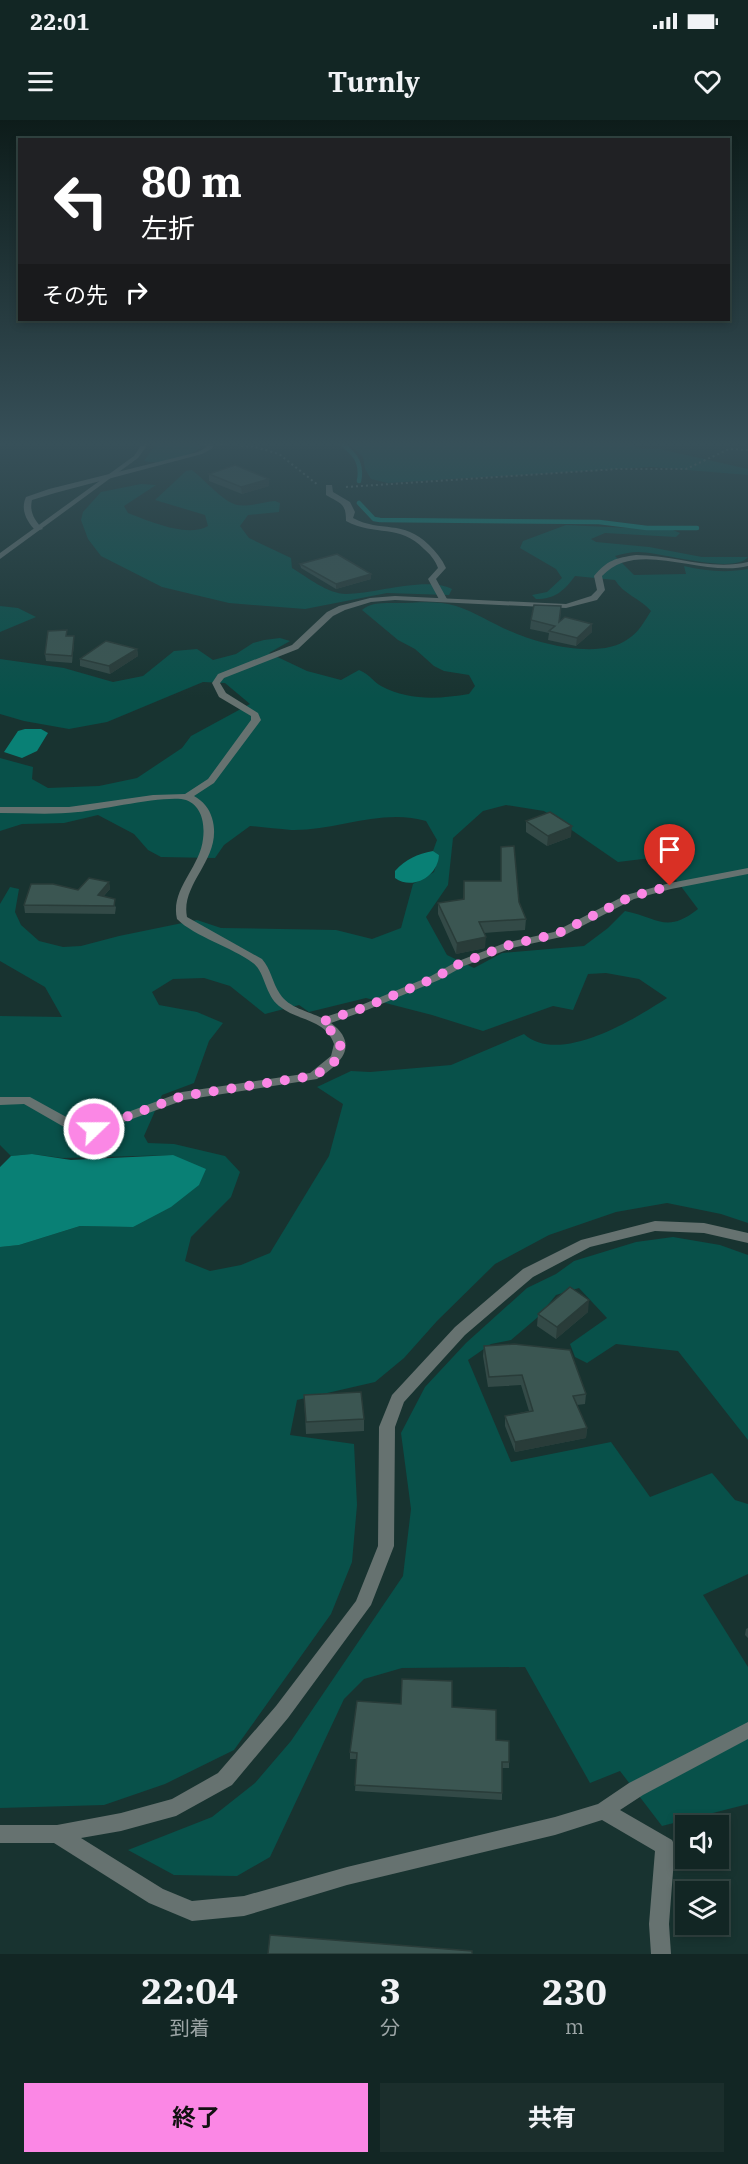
<!DOCTYPE html>
<html lang="ja">
<head>
<meta charset="utf-8">
<style>
	:root { --surface:#122624; --page:#1b2e2c; --text:#f1f3f6; --muted:#9ca5a6; --line:#314341; --accent:#fb87e5 }
	body { margin:0; font-family:"IBM Plex Serif","Noto Sans JP",serif; background:var(--page); color:var(--text); height:100vh; display:flex; flex-direction:column; font-size:22px; white-space:nowrap }
	* { box-sizing:border-box; margin:0 }
	p { font-size:20px; color:var(--muted) }
	.icon { flex:none; width:33px; height:33px; fill:none; stroke:currentColor; stroke-width:2; stroke-linecap:round; stroke-linejoin:round }
	.map { position:relative; height:1834px; overflow:hidden }
	.panel { display:flex; flex-direction:column; background:var(--surface); flex:1 }
	.panel>* { flex:none }
	.top-card { position:absolute; left:18px; top:18px; width:712px; height:183px; border-radius:0px; box-shadow:0 3px 9px #0003,0 0 0 2px var(--line); background:#202124; color:#fff; overflow:hidden }
	.controls { position:absolute; left:675px; top:1695px; display:grid; gap:12px }
	.controls a { display:grid; place-items:center; width:54px; height:54px; border-radius:0px; background:var(--surface); box-shadow:0 3px 9px #0003,0 0 0 2px var(--line); font-size:30px }
	.pin { position:absolute; display:grid; place-items:center; width:51px; height:51px; color:#fff; margin:-62px -26px; border-radius:50% 50% 50% 0; rotate:-45deg; box-shadow:0 0 6px #0007 }
	.pin .icon { rotate:45deg }
	.me { position:absolute; width:66px; margin:-33px; rotate:68deg; stroke-linejoin:round; filter:drop-shadow(0 0 4px #0008) }
	.turn { display:flex; align-items:center; gap:21px; height:126px; padding:0 24px; font-size:27px }
	.turn .icon { width:78px; height:78px; stroke-width:2.5 }
	.turn b { display:block; font-size:42px; line-height:51px }
	.then { display:flex; align-items:center; height:57px; padding:0 24px; background:#0003; gap:12px; font-size:22px }
	.eta { display:flex; justify-content:space-evenly; align-items:center; height:102px; text-align:center }
	.eta b { font-size:36px; font-weight:700; line-height:42px }
	.cta { display:flex; gap:12px; margin-top:auto; padding:12px 24px }
	.cta a { flex:1; height:69px; border-radius:0px; background:var(--accent); color:#111; font-size:24px; font-weight:700; line-height:69px; text-align:center }
	.cta a+a { background:var(--page); color:var(--text) }
	.status { display:flex; justify-content:space-between; align-items:center; height:42px; padding:0 30px; background:var(--surface); direction:ltr }
	.status svg { height:16px; fill:currentColor }
	header { display:flex; justify-content:space-between; align-items:center; height:78px; padding:0 24px; background:var(--surface); font-size:27px; font-weight:700 }
	.map>svg:first-child { display:block }
	.green { fill:#08514a; fill-rule:evenodd }
	.water { fill:#098075 }
	.lines { fill:none; stroke-linecap:round; stroke-linejoin:round }
	.stream { stroke:#098075; stroke-width:4.5 }
	.path { stroke:#607673; stroke-width:2; stroke-dasharray:2 3; stroke-linecap:butt }
	.service { fill:#667270; fill-rule:evenodd }
	.minor { fill:#667270; fill-rule:evenodd }
	.tertiary { fill:#667270; fill-rule:evenodd }
	.wall { fill:#334a47 }
	.shaded-wall { fill:#293c39 }
	.building { fill:#3b5652; stroke:#293c39; stroke-width:1.5 }
	.route { stroke:#fb87e5; stroke-width:10; stroke-dasharray:0 18 }
</style>
</head>
<body>
<div class="status"><b>22:01</b><svg viewBox="0 0 49 12"><path d="M0 12V9h3v3zM5 12V6h3v6zM10 12V3h3v9zM15 12V0h3v12zM26 1h20v11H26zM47 4h2v5h-2z"/></svg></div>
<header><svg class="icon" aria-label="menu" viewBox="0 0 24 24"><path d="M4 6h16M4 12h16M4 18h16"/></svg>Turnly<svg class="icon" aria-label="heart" viewBox="0 0 24 24"><path d="M12 20l-8-8c-3-5 5-10 8-4 3-6 11-1 8 4z"/></svg></header>
<div class="map">
<svg width="748" height="1834" viewBox="0 0 748 1834">
	<rect width="100%" height="100%" fill="#183330"/>
	<!-- green -->
	<path class="green" d="M158,321L197,323L200,328C186,338 161,345 144,341Z
		M346,321H610L645,329H660L748,349V355L651,347L388,363L371,359L365,349L363,337Z
		M192,350C205,360 222,381 237,385C248,387 264,382 275,381L280,383L279,392L248,395L240,406L249,418L291,438L292,448C307,457 328,474 346,474C375,474 426,456 452,469L449,475L387,473L305,489L229,483L162,467L101,436L88,419L81,400L83,392L101,372L141,364L156,365L124,386L128,393C149,401 187,418 208,406L205,395L155,380L186,351Z
		M566,405L673,410L680,413L676,417L605,413L591,419L596,422L649,427L702,437H748C734,455 661,432 638,432C631,432 622,434 615,436L634,455L686,454L684,446C706,451 725,453 748,449V1103L721,1094L667,1083L616,1092L549,1115L495,1144L437,1201L404,1238L375,1262L297,1280L290,1315L354,1324L357,1385L352,1442L331,1494L234,1630L165,1664L104,1685L0,1688V1127L19,1125L80,1106L133,1107L173,1035L62,1038L32,1034L11,1036L0,1025V896L62,897L45,867L0,841V784L10,767L19,769L15,792L21,805L39,821L63,827L81,826L119,816L197,800L221,808L336,810L372,819L401,808L413,764L434,752L439,735L433,731L437,720L426,701C382,688 336,711 291,710C278,709 263,707 250,706L224,725L215,738L161,737L148,730L134,714L98,695L64,703L22,704L0,711V638L33,647L32,659L48,668L99,666L137,658L182,628L191,616L250,584L225,563L203,562L107,602L69,609L24,601L0,594V539L64,548L113,562L143,556L174,531L197,529L213,540L236,534L253,523L264,520L280,518L290,521L269,533L307,551L341,560L359,550C371,555 372,561 381,566C409,581 439,579 469,574L475,566L469,555L444,551L434,546L415,529L398,520L362,490C370,482 386,483 397,483C416,483 438,480 456,486C475,492 491,503 510,511C539,524 600,540 628,519C639,512 644,502 651,491C640,478 623,474 615,460L575,456C564,471 555,479 536,479L532,475L547,472L562,458L556,449L520,428L523,421ZM506,685L544,691L618,742L659,737L698,789C666,814 659,798 625,791L608,808L584,826L502,833L474,848L447,835L426,797L448,765L453,718L483,691ZM606,853L639,859L667,878C635,899 559,946 524,914L451,945L370,952L351,951L317,967L343,984L329,1036L270,1133L241,1145L210,1151L185,1141L191,1117L231,1077L240,1052L225,1036L174,1024L148,1023L144,1016L162,975L194,963L209,921L223,903L197,892L159,885L152,872L173,859L204,858L230,866L265,894L299,885L309,892L366,878L432,895L483,911L553,886L573,890L588,854Z
		M0,486L18,488L36,497L0,512Z
		M673,1117L720,1125L748,1135V1320L678,1231L616,1224L587,1243L575,1237L570,1224L607,1198L579,1168L556,1175L538,1197L511,1220L491,1224L468,1240L511,1342L611,1322L650,1377L712,1353L735,1380L748,1384V1454L703,1475L748,1547V1684L662,1706L620,1651L590,1663L525,1547L402,1548L364,1559L344,1579L270,1737L237,1756L174,1755L128,1730L212,1697L255,1663L291,1621L403,1456L411,1389L401,1313L425,1267L466,1223L527,1168L556,1154L574,1141L636,1122Z"/>
	<!-- water -->
	<path class="water" d="M25,609H41L48,613L37,631L22,638L4,632L18,611Z
		M433,731L439,735C438,756 413,771 395,758V751C406,739 417,734 433,731Z
		M32,1034L71,1040L173,1035L206,1049L199,1065L171,1087L133,1107L80,1106L19,1125L0,1127V1047L11,1036Z"/>
	<g class="lines">
		<!-- stream -->
		<path class="stream" d="M338,321C353,332 363,341 359,361
			M359,383L374,399L380,400L599,402L647,408H697"/>
		<!-- path -->
		<path class="path" d="M221,324L255,327L279,334L318,365
			M346,367L617,349H686L729,329L748,330"/>
		<!-- service -->
		<path class="service" d="M196,321L212,324L213,328L202,334L55,373L32,380C29,392 35,401 43,409L36,411C27,402 20,390 26,377L49,369L198,332L207,327Z
			M326,365H332L333,372L350,382L355,392L353,398C381,413 403,399 429,425C436,432 442,439 446,448L436,459L447,479L446,481H440L428,459L438,448C435,440 430,434 424,429C399,403 376,417 346,401C346,383 341,384 326,375Z"/>
		<!-- minor -->
		<path class="minor" d="M636,435C673,435 711,451 748,442V446C702,458 637,418 602,456L605,470L597,480L566,488L395,480L371,482L345,490L333,496L298,529L224,558L220,563L226,573L258,593L261,600L214,663L194,676C203,681 209,688 212,698C224,738 180,762 187,797L262,839C271,849 272,862 280,874C289,888 308,891 322,898L359,886L431,856L456,842L505,823L554,812L626,775L670,763L748,748V754L671,769L634,779L561,817L512,828L464,846L439,860L367,890L331,903C360,925 341,944 317,959L184,980L94,1013L71,1011L24,984L0,985V977H30L79,1004L93,1005L182,972L310,953L331,936L334,924C326,899 297,901 279,886C265,875 265,852 253,843C232,827 195,817 177,799C170,769 200,748 203,719C205,704 202,686 186,680C169,674 100,690 78,692C52,695 26,693 0,693V687H69L153,675L185,674L208,659L251,600V596L219,577L212,563L218,554L292,525L327,492L339,486L370,478L395,476L566,484L591,476L597,470L594,456C607,440 616,438 636,435Z
			M655,1101L704,1103L748,1113V1123L704,1113L655,1111L590,1127L533,1157L465,1215L404,1282L395,1307L394,1426L371,1485L288,1598L232,1665L176,1696L121,1711L81,1718L163,1769L192,1781L244,1776L347,1747L555,1697L598,1684L629,1663L748,1602V1619L643,1675L620,1690L672,1720L675,1726L669,1804L671,1834H651L649,1804L655,1731L602,1700L555,1715L347,1765L244,1796L192,1801L149,1783L54,1723H0V1705H57L121,1693L172,1679L218,1653L276,1586L356,1481L378,1426L379,1307L392,1275L455,1207L523,1149L581,1120Z"/>
		<!-- tertiary -->
		<path class="tertiary" d="M144,321H150L138,338L0,439V433L134,336Z"/>
	</g>
	<!-- wall -->
	<path class="wall" d="M209,354L269,366L242,374L209,361Z
		M300,444L371,459L336,469L301,448Z
		M561,486L560,501L592,512L576,526L548,520L549,513L530,509L531,500Z
		M68,516H74V523L72,543L46,541L45,534Z
		M137,529L138,536L110,554L80,546V539Z
		M526,701L571,717L547,726L526,712Z
		M501,727L519,782L526,799L525,810L484,813L485,828L456,834L438,794V783L463,779L464,761H501Z
		M109,762L110,769L104,776L116,787L115,794L25,793L24,785Z
		M588,1192L556,1219L537,1206L538,1194Z
		M484,1226L586,1274L585,1284L577,1285L587,1308L586,1318L515,1332L505,1306V1296L529,1291L521,1265L488,1267L483,1236Z
		M304,1275L364,1299V1311L306,1314Z
		M748,1508V1518L745,1515L746,1509Z
		M401,1584L452,1587L496,1620L509,1642V1648H502V1680L355,1671L357,1639H350V1632Z"/>
	<!-- shaded-wall -->
	<path class="shaded-wall" d="M269,359V366L242,374L241,367Z
		M371,454V459L336,469V464Z
		M592,504V512L576,526L577,518Z
		M74,516V523L72,543V536Z
		M137,529L138,536L110,554L109,546Z
		M572,706L571,717L547,726L548,716Z
		M109,762L110,769L98,782V775Z
		M486,817L485,828L456,834L457,823Z
		M589,1180L588,1192L556,1219L557,1207Z
		M587,1308L586,1318L515,1332V1322Z"/>
	<!-- building -->
	<path class="building" d="M235,345L269,359L241,367L209,354Z
		M337,434L371,454L336,464L300,444Z
		M534,485L561,486L559,502L565,497L592,504L577,518L549,511L555,506L531,500Z
		M67,510L66,516H74L72,536L45,534L48,511Z
		M106,521L137,529L109,546L80,539Z
		M550,692L572,706L548,716L526,701Z
		M514,726L519,782L526,799L479,802L486,817L457,823L438,783L464,779V761H501V727Z
		M89,758L109,762L98,775L115,779L114,786L24,785L31,764H53L78,770Z
		M570,1167L589,1180L557,1207L538,1194Z
		M514,1224L570,1230L586,1274L573,1276L587,1308L515,1322L505,1296L533,1291L522,1255L489,1257L484,1226Z
		M361,1272L364,1299L306,1302L304,1275Z
		M402,1559L452,1561V1587L496,1590V1620L509,1621V1642H502V1673L355,1665L357,1633L350,1632L357,1581L401,1584Z
		M270,1815L472,1831V1834H268Z"/>
	<!-- sky -->
	<linearGradient id="sky" x2="0" y2="1"><stop stop-color="#0d1c1a"/><stop offset="0.56" stop-color="#375059"/><stop offset="1" stop-color="#375059" stop-opacity="0"/></linearGradient>
	<rect width="748" height="578" fill="url(#sky)"/>
	<g class="lines">
		<!-- route -->
		<path class="route" d="M94,1009L182,976L313,956C345,939 351,926 321,902L363,888L435,858L459,844L509,825L557,814L630,777L670,766"/>
	</g>
</svg>
<div class="controls">
<a><svg class="icon" aria-label="sound" viewBox="0 0 24 24"><path d="M4 9h4l5-4v14l-5-4H4zM17 9q2 3 0 6"/></svg></a>
<a><svg class="icon" aria-label="layers" viewBox="0 0 24 24"><path d="M12 4l9 5-9 5-9-5zM3 14l9 5 9-5"/></svg></a>
</div>
<div class="pin" style="left:670px;top:766px;background:#d93025"><svg class="icon" aria-label="arrive" viewBox="0 0 24 24"><path d="M6 21V4h12l-3 4 3 4H6"/></svg></div>
<svg class="me" style="left:94px;top:1009px" viewBox="-20 -20 40 40"><circle r="17" fill="#fb87e5" stroke="#fff" stroke-width="3"/><path d="M0-11L8 9 0 5-8 9z" fill="#fff"/></svg>
<div class="top-card">
<div class="turn"><svg class="icon" aria-label="left" viewBox="0 0 24 24"><path d="M17 20v-9H6M10 6l-5 5 5 5"/></svg><div><b>80 m</b>左折</div></div>
<div class="then">その先<svg class="icon" aria-label="right" viewBox="0 0 24 24"><path d="M7 20v-9h11M14 6l5 5-5 5"/></svg></div>
</div>
</div>
<section class="panel">
<div class="eta">
<div><b>22:04</b><p>到着</p></div>
<div><b>3</b><p>分</p></div>
<div><b>230</b><p>m</p></div>
</div>
<div class="cta"><a>終了</a><a>共有</a></div>
</section>
</body>
</html>
